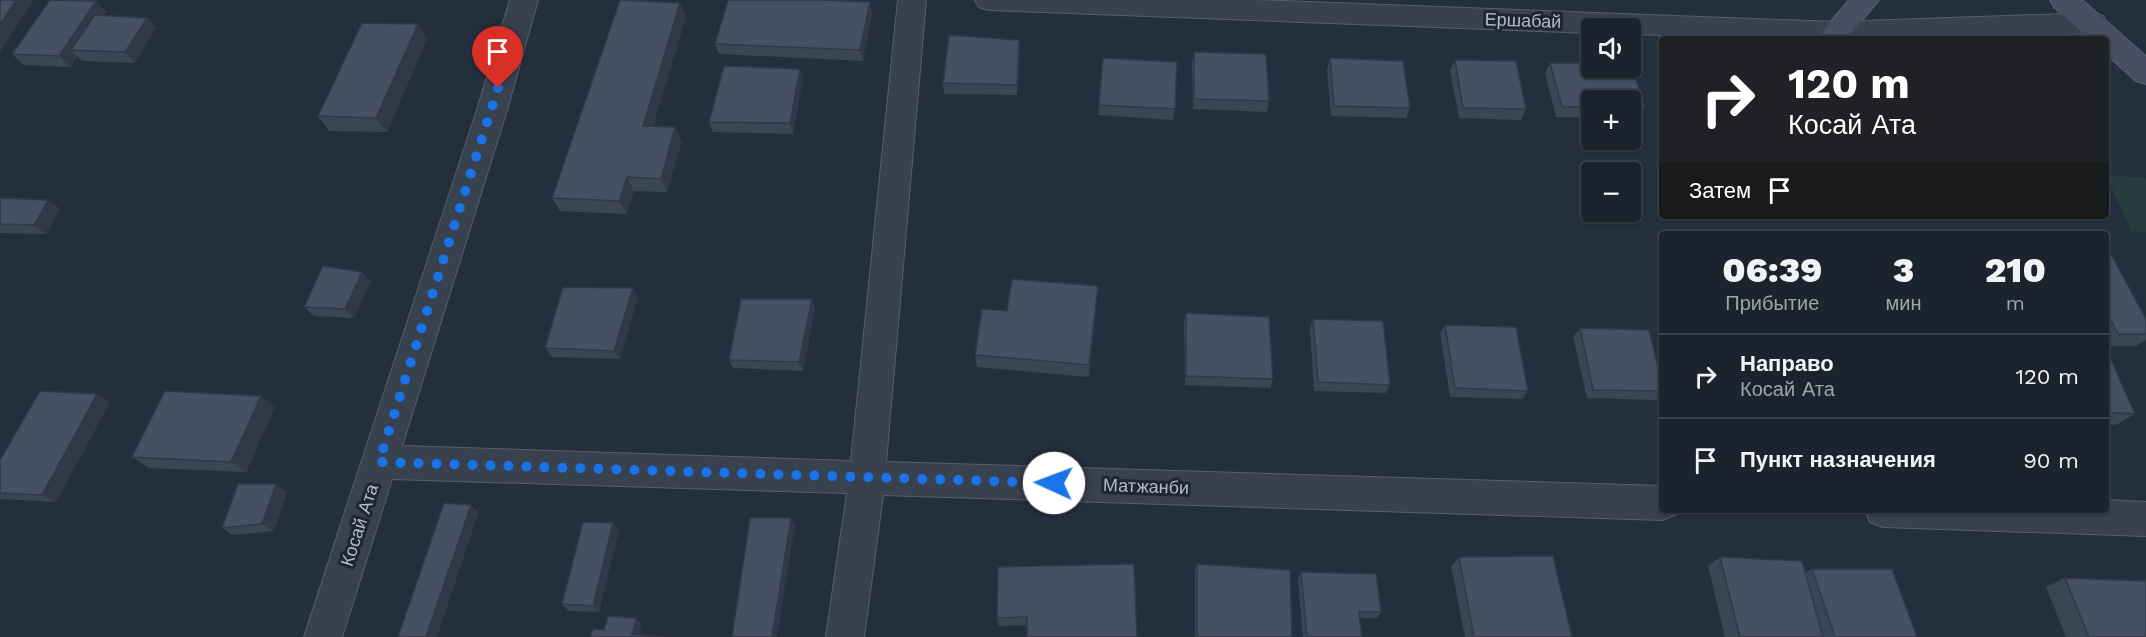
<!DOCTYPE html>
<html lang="ru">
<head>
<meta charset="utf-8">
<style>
	:root { --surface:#1b232e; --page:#242b36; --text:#f1f3f6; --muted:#a0a4aa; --line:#39404a }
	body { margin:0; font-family:"Work Sans",sans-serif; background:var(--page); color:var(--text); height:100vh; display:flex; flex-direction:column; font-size:22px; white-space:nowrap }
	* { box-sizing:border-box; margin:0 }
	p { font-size:20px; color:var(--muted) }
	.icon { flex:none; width:33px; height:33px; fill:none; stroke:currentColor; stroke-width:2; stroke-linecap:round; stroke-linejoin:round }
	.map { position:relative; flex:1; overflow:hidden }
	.drawer { position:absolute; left:1659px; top:231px; width:450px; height:282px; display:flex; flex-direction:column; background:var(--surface); border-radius:6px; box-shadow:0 2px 4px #0004,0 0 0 2px var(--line) }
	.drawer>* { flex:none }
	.banner { position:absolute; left:1659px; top:36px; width:450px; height:183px; border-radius:6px; box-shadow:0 2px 4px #0004,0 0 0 2px var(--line); background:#202124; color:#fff; overflow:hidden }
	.fabs { position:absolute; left:1581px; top:18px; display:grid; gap:12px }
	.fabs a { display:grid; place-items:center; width:60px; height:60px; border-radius:6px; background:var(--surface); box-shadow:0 2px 4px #0004,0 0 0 2px var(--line); font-size:30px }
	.pin { position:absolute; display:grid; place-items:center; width:51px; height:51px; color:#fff; margin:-62px -26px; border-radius:50% 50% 50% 0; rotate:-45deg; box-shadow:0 0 6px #0007 }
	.pin .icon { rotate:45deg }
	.me { position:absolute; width:66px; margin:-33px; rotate:272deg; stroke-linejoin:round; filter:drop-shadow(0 0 4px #0008) }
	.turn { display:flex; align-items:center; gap:21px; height:126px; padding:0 30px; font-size:27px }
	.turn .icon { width:78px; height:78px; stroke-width:2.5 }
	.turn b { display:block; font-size:42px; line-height:51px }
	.then { display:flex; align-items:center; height:57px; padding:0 30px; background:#0003; gap:12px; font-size:22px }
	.eta { display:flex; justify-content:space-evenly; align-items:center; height:102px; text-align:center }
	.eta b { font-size:36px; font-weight:800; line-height:42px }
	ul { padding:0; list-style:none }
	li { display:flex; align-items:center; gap:18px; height:84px; padding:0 30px; border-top:2px solid var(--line) }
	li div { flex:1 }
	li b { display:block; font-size:22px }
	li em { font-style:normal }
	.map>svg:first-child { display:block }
	.green { fill:#263c3f }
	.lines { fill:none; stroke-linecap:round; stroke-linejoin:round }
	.street-casing { stroke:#565f6c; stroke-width:2 }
	.secondary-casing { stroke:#565f6c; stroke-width:2 }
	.street { fill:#38414e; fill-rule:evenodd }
	.secondary { fill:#465061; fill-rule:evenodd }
	.wall { fill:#3b4654 }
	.shaded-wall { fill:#303945 }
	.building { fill:#455162; stroke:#303945; stroke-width:1.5 }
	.route { stroke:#1a73e8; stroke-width:10; stroke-dasharray:0 18 }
	.labels { text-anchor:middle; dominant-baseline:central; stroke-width:6; stroke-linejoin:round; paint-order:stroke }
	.street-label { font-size:18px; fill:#b4bcc9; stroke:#1d2633 }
</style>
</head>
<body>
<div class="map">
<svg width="2146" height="637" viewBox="0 0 2146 637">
	<rect width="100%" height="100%" fill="#242f3e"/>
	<!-- green -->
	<path class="green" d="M2106,175L2146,178V232L2131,231Z"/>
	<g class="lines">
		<defs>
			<path id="street" d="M510,0H538L507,110L402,446L851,461L898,0H926L886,462L1662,486V510H1677L1675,515L1662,520L883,495L864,637H826L847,493L392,479L342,637H304L477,110Z
				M975,0H1255L1836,22L2093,13L2103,16L2107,23L2103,30L2093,33C1939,39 1785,40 1630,34V28H1592V33L989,10L979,7Z
				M2106,500L2146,502V536L1883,527L1870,522L1865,510H2106Z"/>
			<path id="secondary" d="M1849,0H1879L1846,39H1826L1822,32Z
				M2050,0H2082L2146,56V84L2136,81L2106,54V39H2090L2054,7Z"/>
		</defs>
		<!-- street casing -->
		<use href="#street" class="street-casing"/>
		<!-- secondary casing -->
		<use href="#secondary" class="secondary-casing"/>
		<!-- street -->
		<use href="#street" class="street"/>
		<!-- secondary -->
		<use href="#secondary" class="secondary"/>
	</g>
	<!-- wall -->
	<path class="wall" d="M96,1L106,12L103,16L147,18L156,28L135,63L82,61L77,56L70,67L24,65L12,54Z
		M870,2L872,13L863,61L719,54L715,44Z
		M680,3L686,17L653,126L682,141L667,192L634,191L627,214L560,211L552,198Z
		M418,24L427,39L387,132L329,131L318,116Z
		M1020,51L1017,95L944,94L943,83Z
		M1194,52L1269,101L1267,112L1193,109L1192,62Z
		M1330,58L1410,108L1406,118L1331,116L1327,69Z
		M1455,60L1526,109L1521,120L1459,118L1450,70Z
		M1550,63H1592V68H1630L1631,64L1645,108L1638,118H1630V100H1592V118L1556,117L1545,73Z
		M800,69L803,79L793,134L713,132L709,122Z
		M1099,105L1175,109L1173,120L1098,115Z
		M0,198L48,200L60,209L46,234L0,233Z
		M2106,245L2146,334V340L2136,346H2106Z
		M371,281L354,318L314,316L304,307Z
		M1098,286L1097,298L1089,377L977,367L975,355L1007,311Z
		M638,297L620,359L552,357L545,348Z
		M815,308L803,371L733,368L729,360Z
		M1186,313L1273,379L1270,388L1185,385L1184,322Z
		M1313,319L1390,385L1386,393L1314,391L1310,328Z
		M1445,325L1528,391L1522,399L1450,397L1440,333Z
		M1580,328L1662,383V394L1657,400L1587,398L1573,337Z
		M2106,348L2135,414L2116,425L2106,424Z
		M110,402L56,502L0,499V460Z
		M275,407L246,472L149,468L132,457Z
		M287,492L274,531L233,535L222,528Z
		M619,530L599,612L569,611L562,604Z
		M1459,557L1572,637H1465L1451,566Z
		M1720,557L1805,573L1812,569L1917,637H1725L1708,566Z
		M1134,564L1027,625L999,626L997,618Z
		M1197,564L1292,637H1195V571Z
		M1301,572L1381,612L1377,618H1359L1362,637H1303L1298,579Z
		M2065,578L2146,637H2066L2046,587Z"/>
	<!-- shaded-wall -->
	<path class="shaded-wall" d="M16,0H34L0,52V24Z
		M96,1L106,12L81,51L71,50L77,56L70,67L59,56Z
		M870,2L872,13L863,61L860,50Z
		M680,3L686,17L649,140L643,126Z
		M147,18L156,28L135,63L125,52Z
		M418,24L427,39L387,132L376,118Z
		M1019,40L1020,51L1017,95V85Z
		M800,69L803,79L793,134L790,123Z
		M675,127L682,141L667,192L661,179Z
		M627,177L634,191L627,214L619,201Z
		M48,200L60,209L46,234L34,225Z
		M362,272L371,281L354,318L345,309Z
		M1098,286L1097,298L1089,377V365Z
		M633,288L638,297L620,359L614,351Z
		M812,299L815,308L803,371L799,362Z
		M97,394L110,402L56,502L42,495Z
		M261,396L275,407L246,472L231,462Z
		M276,484L287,492L274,531L262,524Z
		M471,505L479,512L437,637H426Z
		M791,518L795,525L777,637H772Z
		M613,523L619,530L599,612L593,606Z
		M636,618L642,624L639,637L632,634Z"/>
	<!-- building -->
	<path class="building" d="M0,0H16L0,24Z
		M50,0L96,1L59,56L12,54Z
		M620,0L680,3L643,126L675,127L661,179L627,177L619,201L552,198Z
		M728,0H823L870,2L860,50L715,44Z
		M95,15L147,18L125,52L71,50Z
		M362,23L418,24L376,118L318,116Z
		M949,35L1019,40L1017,85L943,83Z
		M1194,52L1266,54L1269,101L1194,99Z
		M1103,58L1177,62L1175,109L1099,105Z
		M1330,58L1403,61L1410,108L1334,106Z
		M1455,60L1516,61L1526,109L1463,108Z
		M1550,63H1592V68H1630L1631,64L1645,108H1630V100H1592V107H1562Z
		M724,66L800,69L790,123L709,122Z
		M0,198L48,200L34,225L0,224Z
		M2106,245L2146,319V334H2118L2106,311Z
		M323,266L362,272L345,309L304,307Z
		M1012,279L1098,286L1089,365L975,355L982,309L1007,311Z
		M563,287L633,288L614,351L545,348Z
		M741,299H812L799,362L729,360Z
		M1186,313L1269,317L1273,379L1186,376Z
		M1313,319L1383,321L1390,385L1318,382Z
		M1445,325L1516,327L1528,391L1455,388Z
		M1580,328L1649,330L1662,383V391L1593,390Z
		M2106,348L2135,414L2106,412Z
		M40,391L97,394L42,495L0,493V460Z
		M165,391L261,396L231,462L132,457Z
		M238,484H276L262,524L222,528Z
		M444,503L471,505L426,637H398Z
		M750,518H791L772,637H732Z
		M583,522L613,523L593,606L562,604Z
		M1553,556L1572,637H1474L1459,557Z
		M1720,557L1802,561L1823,637H1740Z
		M1134,564L1137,637H1027V617L997,618L998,567Z
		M1197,564L1290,570L1292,637H1197Z
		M1812,569H1892L1917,637H1835Z
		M1301,572L1376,574L1381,612H1359L1362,637H1307Z
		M2065,578L2146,581V637H2089Z
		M608,616L636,618L632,634L664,637H590L593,629L604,630Z"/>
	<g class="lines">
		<!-- route -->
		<path class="route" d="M498,88L379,462L1054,483"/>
	</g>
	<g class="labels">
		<!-- street labels -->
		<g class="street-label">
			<text transform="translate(1523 20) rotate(2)">Ершабай</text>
			<text transform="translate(1146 486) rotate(2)">Матжанби</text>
			<text transform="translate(359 525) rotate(-72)">Косай Ата</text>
		</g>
	</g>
</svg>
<div class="fabs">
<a><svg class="icon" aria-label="sound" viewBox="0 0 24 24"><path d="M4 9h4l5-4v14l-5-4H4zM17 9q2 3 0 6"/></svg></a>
<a>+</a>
<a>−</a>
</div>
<div class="pin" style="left:498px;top:88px;background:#d93025"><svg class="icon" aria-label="arrive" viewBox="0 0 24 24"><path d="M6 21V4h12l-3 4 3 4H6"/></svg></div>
<svg class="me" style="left:1054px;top:483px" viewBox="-20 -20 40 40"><circle r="19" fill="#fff"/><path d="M0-13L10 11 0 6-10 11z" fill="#1a73e8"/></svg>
<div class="banner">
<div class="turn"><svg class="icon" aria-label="right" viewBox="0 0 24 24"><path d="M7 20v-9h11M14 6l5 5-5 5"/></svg><div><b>120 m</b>Косай Ата</div></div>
<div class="then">Затем<svg class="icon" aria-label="arrive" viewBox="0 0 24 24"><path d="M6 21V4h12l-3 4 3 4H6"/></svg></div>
</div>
<section class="drawer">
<div class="eta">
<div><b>06:39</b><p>Прибытие</p></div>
<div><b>3</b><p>мин</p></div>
<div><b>210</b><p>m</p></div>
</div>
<ul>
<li><svg class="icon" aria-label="right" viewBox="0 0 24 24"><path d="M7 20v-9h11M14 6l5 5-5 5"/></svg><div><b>Направо</b><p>Косай Ата</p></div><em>120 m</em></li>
<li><svg class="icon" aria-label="arrive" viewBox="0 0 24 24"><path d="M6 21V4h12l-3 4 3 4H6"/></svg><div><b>Пункт назначения</b></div><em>90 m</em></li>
</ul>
</section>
</div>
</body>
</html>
